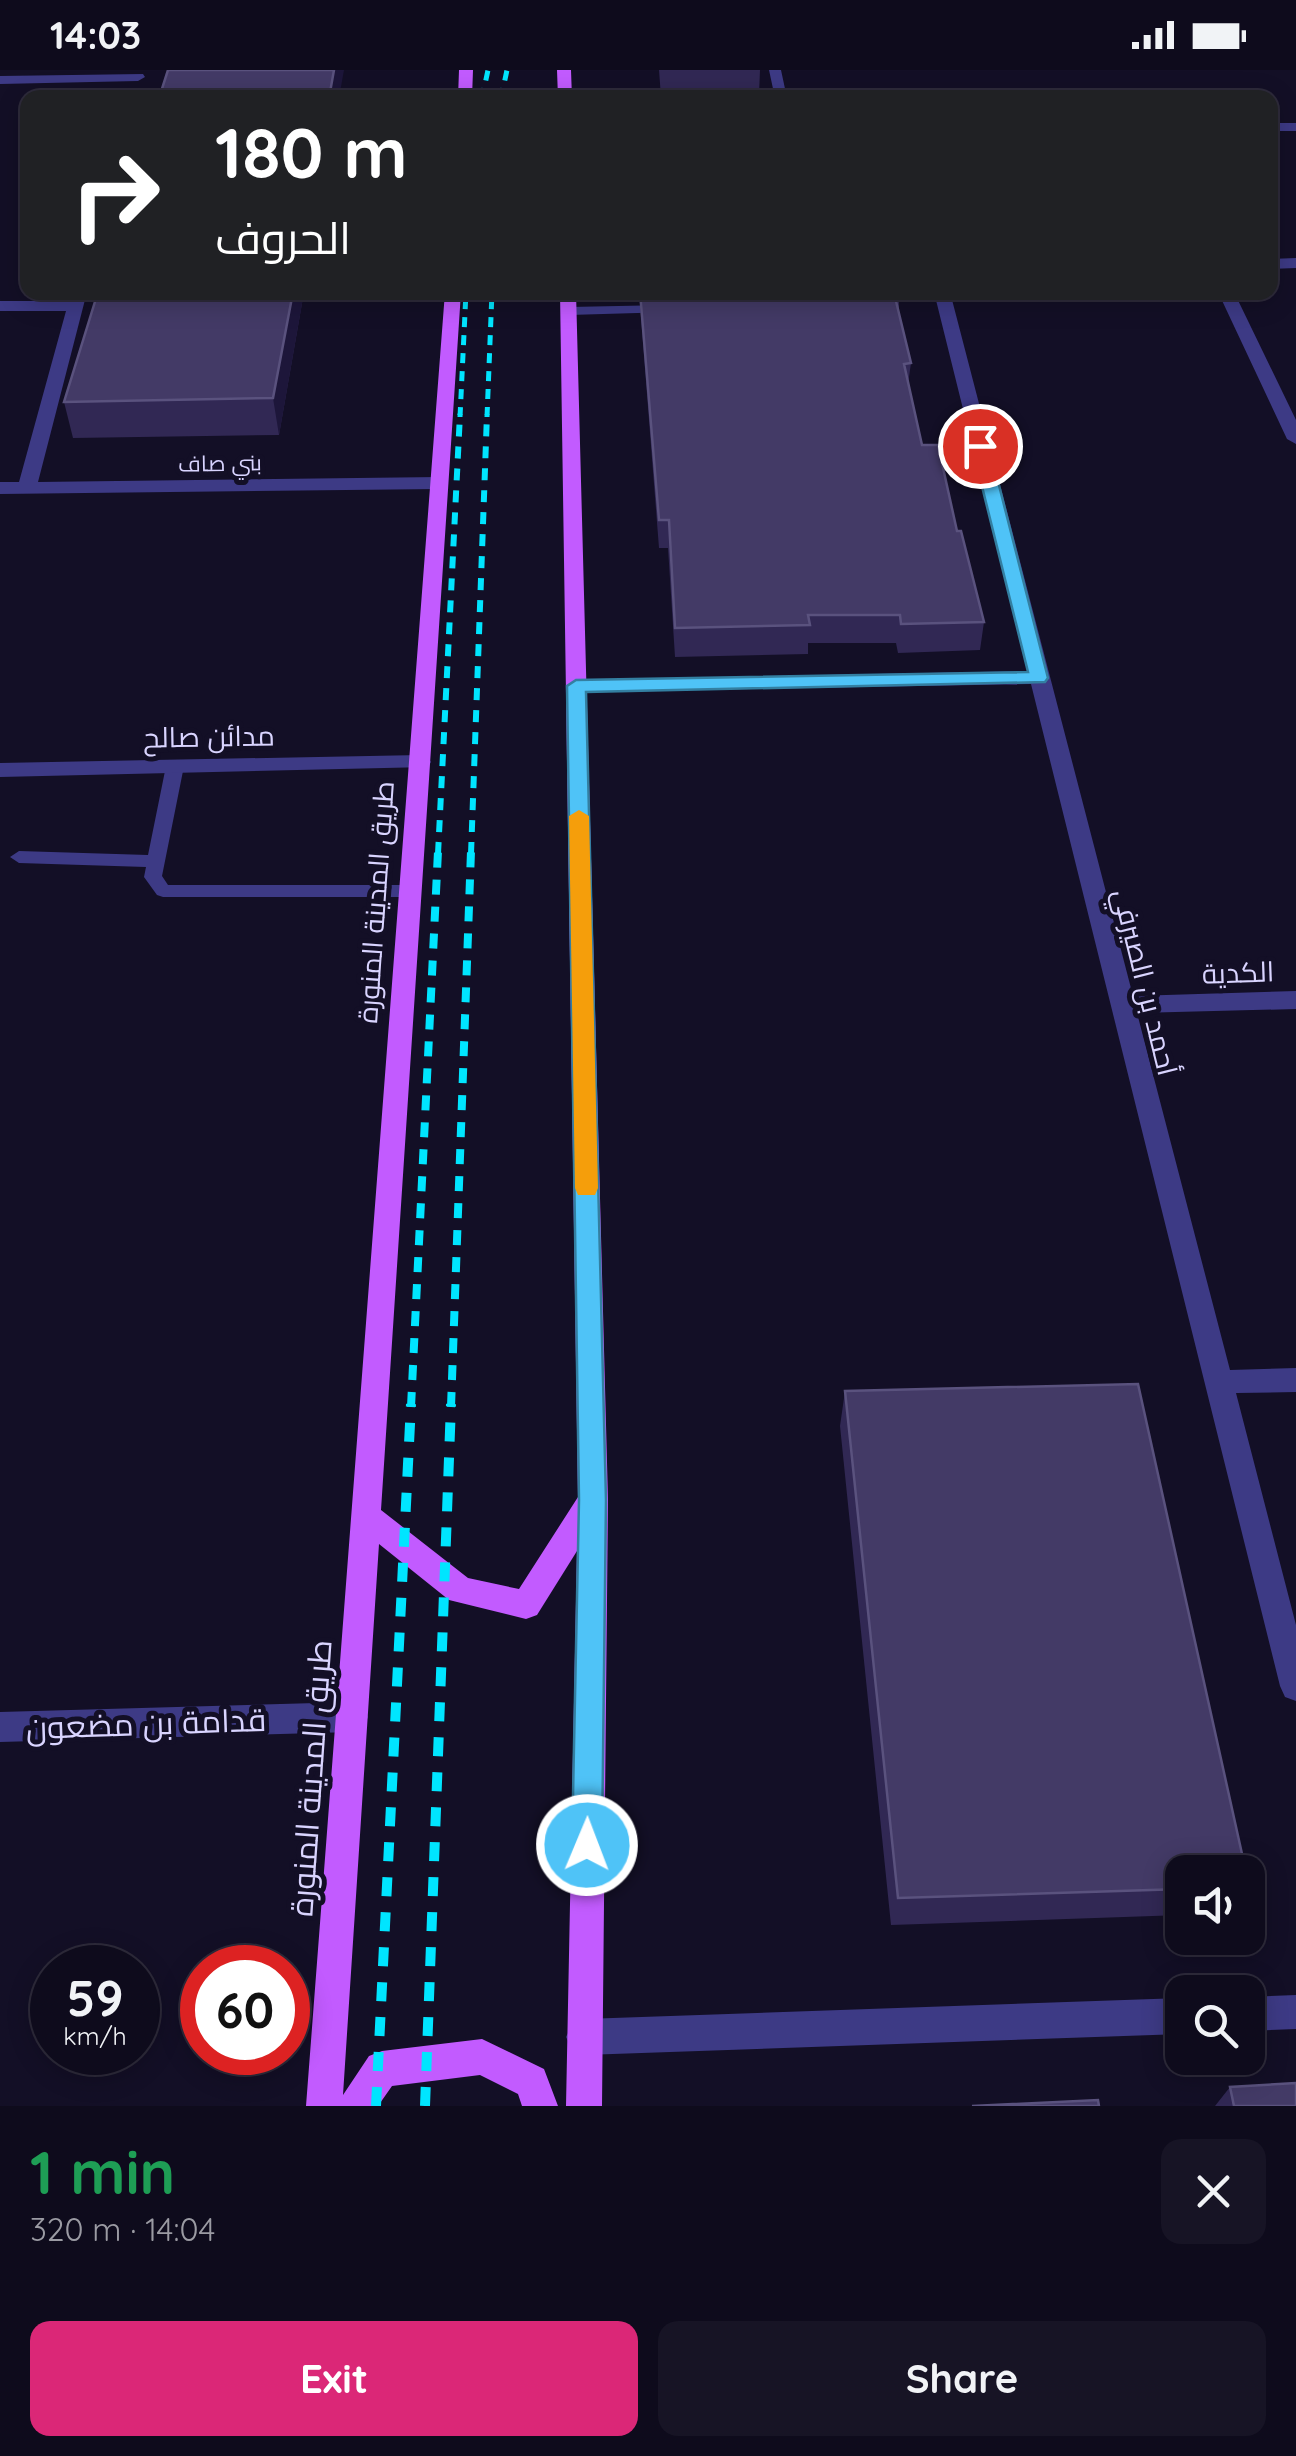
<!DOCTYPE html>
<html lang="en">
<head>
<meta charset="utf-8">
<style>
	:root { --surface:#0e0b1c; --page:#171425; --text:#f1f3f6; --muted:#9b9ba3; --line:#2e2b3b; --accent:#db2777 }
	body { margin:0; font-family:Quicksand,Cairo,sans-serif; background:var(--page); color:var(--text); height:100vh; display:flex; flex-direction:column; font-size:38px; white-space:nowrap }
	* { box-sizing:border-box; margin:0 }
	p { font-size:32px; color:var(--muted) }
	.icon { flex:none; width:55px; height:55px; fill:none; stroke:currentColor; stroke-width:2; stroke-linecap:round; stroke-linejoin:round }
	.map { position:relative; height:2036px; overflow:hidden }
	.side { display:flex; flex-direction:column; background:var(--surface); flex:1 }
	.side>* { flex:none }
	.banner { position:absolute; left:20px; top:20px; width:1258px; height:210px; border-radius:20px; box-shadow:0 5px 25px #0003,0 0 0 2px var(--line); background:#202124; color:#fff; overflow:hidden }
	.controls { position:absolute; left:1165px; top:1785px; display:grid; gap:20px }
	.controls a { display:grid; place-items:center; width:100px; height:100px; border-radius:20px; background:var(--surface); box-shadow:0 5px 25px #0003,0 0 0 2px var(--line); font-size:50px }
	.speed { position:absolute; left:30px; top:1875px; display:flex; gap:20px; font-size:50px; font-weight:700; text-align:center }
	.speed>* { display:grid; place-content:center; width:130px; height:130px; border-radius:50%; background:var(--surface); box-shadow:0 5px 25px #0003,0 0 0 2px var(--line); line-height:1 }
	.speed small { font-size:25px; font-weight:400 }
	.speed .limit { border:15px solid #d22; background:#fff; color:#111 }
	.pin { position:absolute; display:grid; place-items:center; width:85px; height:85px; color:#fff; margin:-42px; border:5px solid #fff; border-radius:50%; box-shadow:0 2px 10px #0007 }
	.me { position:absolute; width:110px; margin:-55px; rotate:1deg; stroke-linejoin:round; filter:drop-shadow(0 0 8px #0008) }
	.turn { display:flex; align-items:center; gap:35px; height:210px; padding:0 30px; font-size:45px }
	.turn .icon { width:130px; height:130px; stroke-width:2.5 }
	.turn b { display:block; font-size:70px; line-height:85px }
	.round { display:grid; place-items:center; flex:none; width:105px; height:105px; border-radius:20px; background:var(--page) }
	.head { display:flex; align-items:center; justify-content:space-between; height:170px; padding:0 30px }
	h1 { font-size:60px; font-weight:800; line-height:75px; color:#1e9e55 }
	.cta { display:flex; gap:20px; margin-top:auto; padding:20px 30px }
	.cta a { flex:1; height:115px; border-radius:20px; background:var(--accent); color:#fff; font-size:40px; font-weight:800; line-height:115px; text-align:center }
	.cta a+a { background:var(--page); color:var(--text) }
	.status { display:flex; justify-content:space-between; align-items:center; height:70px; padding:0 50px; background:var(--surface); direction:ltr }
	.status svg { height:28px; fill:currentColor }
	.map>svg:first-child { display:block }
	.lines { fill:none; stroke-linecap:round; stroke-linejoin:round }
	.service { fill:#3d3a85; fill-rule:evenodd }
	.minor { fill:#3d3a85; fill-rule:evenodd }
	.primary { fill:#c25bff; fill-rule:evenodd }
	.rail-far3 { stroke:#00e5ff; stroke-width:5; stroke-dasharray:10 8; stroke-linecap:butt }
	.rail-far2 { stroke:#00e5ff; stroke-width:6; stroke-dasharray:12 10; stroke-linecap:butt }
	.rail-far1 { stroke:#00e5ff; stroke-width:8; stroke-dasharray:15 12; stroke-linecap:butt }
	.rail { stroke:#00e5ff; stroke-width:10; stroke-dasharray:19 16; stroke-linecap:butt }
	.wall { fill:#312854 }
	.shaded-wall { fill:#1d163a }
	.building { fill:#433a66; stroke:#5a527e; stroke-width:2.5 }
	.route { fill:#4fc3f7; stroke:#337fa1; stroke-width:2.5 }
	.slow { fill:#f59e0b }
	.labels { text-anchor:middle; dominant-baseline:central; stroke-width:10; stroke-linejoin:round; paint-order:stroke }
	.far-street-label { font-size:22px; fill:#d9d4ff; stroke:#130f26 }
	.street-label { font-size:28px; fill:#d9d4ff; stroke:#130f26 }
	.near-street-label { font-size:32px; fill:#d9d4ff; stroke:#130f26 }
</style>
</head>
<body>
<div class="status"><b>14:03</b><svg viewBox="0 0 49 12"><path d="M0 12V9h3v3zM5 12V6h3v6zM10 12V3h3v9zM15 12V0h3v12zM26 1h20v11H26zM47 4h2v5h-2z"/></svg></div>
<div class="map">
<svg width="1296" height="2036" viewBox="0 0 1296 2036">
	<rect width="100%" height="100%" fill="#130f26"/>
	<g class="lines">
		<!-- service -->
		<path class="service" d="M769,0H781L787,28H775Z
			M667,235L674,239L672,242L569,245L562,241L569,237Z
			M175,690L184,696L162,806L168,815H411L420,821L411,827H163L157,825L144,807L146,797L19,793L10,787L19,781L148,785L166,696Z"/>
		<!-- minor -->
		<path class="minor" d="M143,4L145,7L138,11L0,14V6Z
			M1270,53H1296V61H1270Z
			M1296,188V198L1270,199V189Z
			M71,222H87L38,412L439,407L448,413L439,419L0,424V412H19L66,241H0V231H68Z
			M934,222H950L1133,926L1296,921V939L1137,943L1230,1300L1296,1298V1322L1236,1323L1296,1555V1631L1285,1627L1280,1616L1031,614L576,622L566,616L576,610L1028,601Z
			M1218,222H1234L1296,350V374L1287,369Z
			M420,685L428,687L431,692L428,697L0,707V693Z
			M352,1632L363,1636L368,1647L363,1658L352,1662L0,1672V1642Z
			M1296,1925V1959L1248,1961V1927Z
			M1182,1928V1964L584,1985L572,1979L566,1967L572,1955L584,1949Z"/>
		<!-- primary -->
		<path class="primary" d="M459,0H473L472,28H458Z
			M557,0H571L572,28H558Z
			M445,222H461L381,1440L468,1508L519,1519L578,1427L560,222H576L608,1430L602,2036H566L577,1481L537,1545L526,1549L449,1530L379,1474L343,2025L369,1986L382,1981L482,1969L544,1999L558,2036H522L518,2024L480,2005L392,2016L378,2036H306Z"/>
		<!-- rail-far3 -->
		<path class="rail-far3" d="M482,28L488,0
			M501,28L507,0
			M460,347L466,222
			M487,347L492,222"/>
		<!-- rail-far2 -->
		<path class="rail-far2" d="M438,784L460,344
			M471,784L487,344"/>
		<!-- rail-far1 -->
		<path class="rail-far1" d="M411,1337L438,781
			M451,1337L471,781"/>
		<!-- rail -->
		<path class="rail" d="M376,2036L411,1334
			M425,2036L451,1334"/>
	</g>
	<!-- wall -->
	<path class="wall" d="M659,0H760L759,25L661,27Z
		M304,222L279,365L73,368L64,332Z
		M639,222H899V242L911,293L908,314L922,375L957,461L984,552L980,580L898,583L896,573H808V584L675,587L668,478H659Z
		M845,1321L1182,1802V1845L891,1855L840,1356Z
		M1230,2017L1296,2036H1215Z"/>
	<!-- shaded-wall -->
	<path class="shaded-wall" d="M334,0H344L339,28H329Z
		M293,222H304L279,365L273,328Z"/>
	<!-- building -->
	<path class="building" d="M168,0H334L329,28H159Z
		M98,222H293L273,328L64,332Z
		M640,222H899L900,226L895,227L911,293L904,294L922,375H938L957,461H961L984,552L901,554L900,545H808L810,555L675,558L669,450H659Z
		M1138,1314L1246,1802H1182V1819L898,1828L845,1321Z
		M1296,2013V2036H1234L1230,2017Z
		M1098,2030L1099,2036H972Z"/>
	<!-- route -->
	<path class="route" d="M980,372L989,376L1048,608L1045,612L586,622L606,1430L602,1775L598,1786L587,1790L576,1786L572,1775L579,1430L567,616L576,610L1028,602L972,376Z"/>
	<!-- slow -->
	<path class="slow" d="M579,740L589,746L598,1118L595,1125H578L575,1118L569,746Z"/>
	<g class="labels">
		<!-- far-street labels -->
		<g class="far-street-label">
			<text transform="translate(220 393) rotate(-1)">بني صاف</text>
		</g>
		<!-- street labels -->
		<g class="street-label">
			<text transform="translate(209 666) rotate(-1)">مدائن صالح</text>
			<text transform="translate(375 832) rotate(-86)">طريق المدينة المنورة</text>
			<text transform="translate(1238 902) rotate(-2)">الكدية</text>
			<text transform="translate(1146 912) rotate(76)">أحمد بن الصيرفي</text>
		</g>
		<!-- near-street labels -->
		<g class="near-street-label">
			<text transform="translate(146 1653) rotate(-2)">قدامة بن مضعون</text>
			<text transform="translate(310 1708) rotate(-86)">طريق المدينة المنورة</text>
		</g>
	</g>
</svg>
<div class="controls">
<a><svg class="icon" aria-label="sound" viewBox="0 0 24 24"><path d="M4 9h4l5-4v14l-5-4H4zM17 9q2 3 0 6"/></svg></a>
<a><svg class="icon" aria-label="search" viewBox="0 0 24 24"><circle cx="10" cy="10" r="6"/><path d="M15 15l6 6"/></svg></a>
</div>
<div class="speed"><div>59<small>km/h</small></div><div class="limit">60</div></div>
<div class="pin" style="left:980px;top:376px;background:#d93025"><svg class="icon" aria-label="arrive" viewBox="0 0 24 24"><path d="M6 21V4h12l-3 4 3 4H6"/></svg></div>
<svg class="me" style="left:587px;top:1775px" viewBox="-20 -20 40 40"><circle r="17" fill="#4fc3f7" stroke="#fff" stroke-width="3"/><path d="M0-11L8 9 0 5-8 9z" fill="#fff"/></svg>
<div class="banner">
<div class="turn"><svg class="icon" aria-label="right" viewBox="0 0 24 24"><path d="M7 20v-9h11M14 6l5 5-5 5"/></svg><div><b>180 m</b>الحروف</div></div>
</div>
</div>
<section class="side">
<div class="head"><div><h1>1 min</h1><p>320 m · 14:04</p></div><a class="round"><svg class="icon" aria-label="close" viewBox="0 0 24 24"><path d="M6 6l12 12M18 6L6 18"/></svg></a></div>
<div class="cta"><a>Exit</a><a>Share</a></div>
</section>
</body>
</html>
